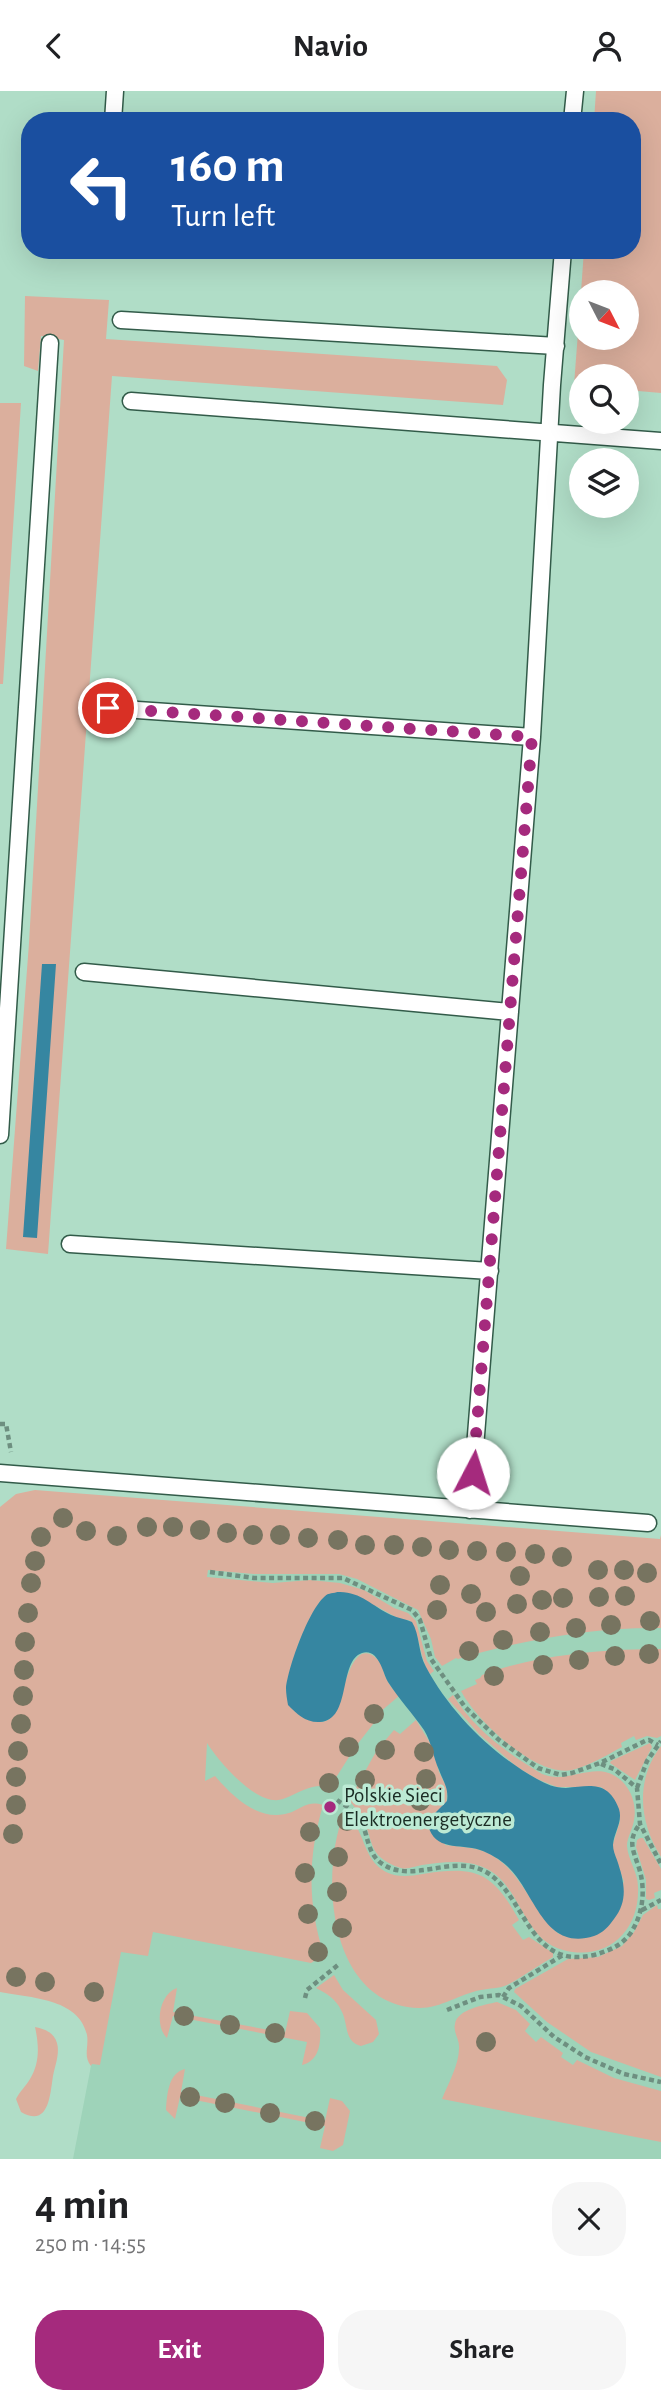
<!DOCTYPE html>
<html lang="en">
<head>
<meta charset="utf-8">
<style>
	:root { --surface:#fff; --page:#f6f6f6; --text:#202124; --muted:#757577; --accent:#a52a7d }
	body { margin:0; font-family:"Alegreya Sans",sans-serif; background:var(--page); color:var(--text); height:100vh; display:flex; flex-direction:column; font-size:26px; white-space:nowrap }
	* { box-sizing:border-box; margin:0 }
	p { font-size:23px; color:var(--muted) }
	.icon { flex:none; width:38px; height:38px; fill:none; stroke:currentColor; stroke-width:2; stroke-linecap:round; stroke-linejoin:round }
	.map { position:relative; height:2068px; overflow:hidden }
	.sheet { display:flex; flex-direction:column; background:var(--surface); flex:1 }
	.sheet>* { flex:none }
	.top-card { position:absolute; left:21px; top:21px; width:620px; height:147px; border-radius:28px; box-shadow:0 7px 28px #0002; background:#1a4fa0; color:#fff; overflow:hidden }
	.needle { width:46px; rotate:132deg }
	.fabs { position:absolute; left:569px; top:189px; display:grid; gap:14px }
	.fabs a { display:grid; place-items:center; width:70px; height:70px; border-radius:50%; background:var(--surface); box-shadow:0 7px 28px #0002; font-size:35px }
	.pin { position:absolute; display:grid; place-items:center; width:60px; height:60px; color:#fff; margin:-30px; border:4px solid #fff; border-radius:50%; box-shadow:0 2px 7px #0007 }
	.me { position:absolute; width:77px; margin:-38px; rotate:5deg; stroke-linejoin:round; filter:drop-shadow(0 0 5px #0008) }
	.turn { display:flex; align-items:center; gap:24px; height:147px; padding:0 35px; font-size:32px }
	.turn .icon { width:91px; height:91px; stroke-width:2.5 }
	.turn b { display:block; font-size:49px; line-height:60px }
	.round { display:grid; place-items:center; flex:none; width:74px; height:74px; border-radius:28px; background:var(--page) }
	.head { display:flex; align-items:center; justify-content:space-between; height:119px; padding:0 35px }
	h1 { font-size:42px; font-weight:600; line-height:52px }
	.primary-button { display:flex; gap:14px; margin-top:auto; padding:14px 35px }
	.primary-button a { flex:1; height:80px; border-radius:28px; background:var(--accent); color:#fff; font-size:28px; font-weight:600; line-height:80px; text-align:center }
	.primary-button a+a { background:var(--page); color:var(--text) }
	header { display:flex; justify-content:space-between; align-items:center; height:91px; padding:0 35px; background:var(--surface); font-size:32px; font-weight:600 }
	.map>svg:first-child { display:block }
	.built { fill:#9ed3b9 }
	.green { fill:#dbaf9d }
	.water { fill:#3686a1 }
	.lines { fill:none; stroke-linecap:round; stroke-linejoin:round }
	.lane-casing { stroke:#325b49; stroke-width:19 }
	.path { stroke:#6e8f80; stroke-width:4.5; stroke-dasharray:5 3.5; stroke-linecap:butt }
	.lane { stroke:#fff; stroke-width:16 }
	.tree { fill:#777460 }
	.route { stroke:#a52a7d; stroke-width:12; stroke-dasharray:0 21.6 }
	.poi-dot { fill:#a52a7d; stroke:#bcead4; stroke-width:2.5 }
	.labels { text-anchor:middle; dominant-baseline:central; stroke-width:7; stroke-linejoin:round; paint-order:stroke }
	.poi-label { font-size:21px; fill:#1a2c24; stroke:#bcead4; text-anchor:start }
</style>
</head>
<body>
<header><svg class="icon" aria-label="back" viewBox="0 0 24 24"><path d="M15 5l-7 7 7 7"/></svg>Navio<svg class="icon" aria-label="person" viewBox="0 0 24 24"><circle cx="12" cy="8" r="4"/><path d="M4 21q1-7 8-7t8 7"/></svg></header>
<div class="map">
<svg width="661" height="2068" viewBox="0 0 661 2068">
	<rect width="100%" height="100%" fill="#b0ddc7"/>
	<!-- built -->
	<path class="built" d="M57,1411L661,1455V2068H73L102,1918L0,1534Z"/>
	<!-- green -->
	<path class="green" d="M596,0H661V302L627,299L626,285H581V295L574,294L581,202V247H626V201H581L584,159H632V30H594Z
		M25,205L109,209L106,248L497,275L507,289L503,314L112,285L48,1163L6,1158L29,852L64,249L41,245L38,280L24,275Z
		M0,312H21L3,593H0Z
		M35,1399L660,1448L661,1444V1537C593,1536 522,1549 458,1568L456,1567L442,1575L435,1566L431,1548L418,1519L357,1488L339,1483H254L208,1479L207,1486L273,1492L310,1489L340,1492L364,1499L394,1517L408,1522L416,1530L427,1570L434,1580L430,1583C419,1567 421,1543 409,1529H401L376,1515L320,1510L299,1551L286,1599L316,1631C322,1631 327,1631 331,1626C344,1613 349,1542 377,1568C383,1573 383,1580 386,1587C389,1594 394,1600 399,1605L380,1621L381,1623L356,1655L330,1696C311,1692 300,1702 283,1708C258,1717 219,1671 207,1652L205,1690L215,1685C234,1707 261,1733 292,1721C305,1715 309,1710 323,1714C308,1766 307,1812 324,1864L311,1872L153,1841L148,1865L121,1861L100,1974L92,1973L91,1975C83,1965 89,1956 87,1944C79,1907 30,1907 0,1901V1416L16,1403Z
		M661,1558V1645L657,1647L647,1645L636,1649L634,1645L621,1652L622,1656C607,1664 589,1675 572,1679C536,1687 476,1629 461,1600L477,1593L475,1589L480,1587L482,1584C535,1564 604,1558 661,1558Z
		M453,1604C474,1638 508,1663 542,1683C569,1694 594,1669 618,1687C631,1696 637,1714 634,1729C633,1738 627,1746 627,1755C628,1769 638,1781 638,1796C640,1839 608,1871 563,1859C522,1848 521,1793 485,1777C466,1768 441,1771 422,1774C415,1775 408,1779 401,1777C393,1775 384,1770 378,1764C371,1756 370,1745 366,1735C362,1725 356,1718 349,1709L377,1659L394,1639L400,1643L416,1629L432,1655L439,1681L447,1697L445,1754C455,1755 467,1756 477,1758C520,1770 529,1818 559,1843L624,1791L612,1756L620,1730L612,1706L601,1696H557L537,1688L517,1676L479,1643L448,1608Z
		M650,1652L652,1656L635,1689L610,1672L611,1670Z
		M661,1655V1766C639,1731 635,1689 661,1655Z
		M344,1722C366,1736 361,1768 386,1781C399,1787 410,1785 423,1783C477,1774 493,1782 519,1829L512,1834L523,1849L529,1846L553,1862V1866C537,1875 523,1886 507,1894C498,1898 490,1897 481,1899C459,1903 442,1917 419,1917C329,1914 319,1785 344,1722Z
		M640,1747H643L661,1778V1799L654,1802L655,1807L649,1809L646,1808V1789L636,1756L637,1749Z
		M657,1814L658,1818H661V1986L591,1961L547,1931L514,1901L515,1898L568,1868L598,1866L622,1855L634,1841L643,1824Z
		M334,1884L343,1899L376,1929L379,1943L373,1951L361,1955C343,1950 349,1933 341,1919C336,1908 326,1902 316,1897Z
		M177,1897L173,1921L285,1942L290,1920L307,1922L320,1937C321,1953 319,1970 302,1974L307,1951L173,1925L167,1947C154,1935 159,1903 177,1897Z
		M497,1911L516,1919L530,1933L525,1940L536,1951L541,1946L563,1962L561,1966L573,1974L577,1969L614,1987L661,2000V2051L442,2008C448,1993 460,1972 459,1955C459,1948 453,1941 455,1933C457,1918 485,1914 497,1911Z
		M35,1936C44,1938 54,1941 57,1952C60,1962 55,1975 53,1985C50,2004 49,2037 21,2021L16,2008C20,2000 26,1995 30,1988C40,1972 39,1954 35,1936Z
		M185,1978L181,2001L325,2030L330,2007L342,2010L350,2020L343,2054L333,2060L320,2057L325,2035L180,2006L175,2028L166,2019C167,2004 168,1982 185,1978Z"/>
	<!-- water -->
	<path class="water" d="M42,873H56L37,1147L23,1146Z
		M338,1501C360,1500 372,1515 391,1524C398,1527 405,1528 412,1531C420,1544 418,1562 426,1576C450,1621 492,1663 537,1688C546,1693 555,1697 566,1697C590,1695 608,1689 619,1718C623,1731 614,1741 613,1754C613,1759 615,1764 617,1769C624,1790 629,1809 614,1828C609,1835 603,1842 594,1845C543,1861 535,1800 507,1775C501,1769 489,1762 480,1759C459,1752 435,1761 428,1734L432,1725L447,1710C449,1697 443,1690 439,1679C433,1666 432,1652 424,1639C413,1623 399,1608 388,1591C383,1583 379,1557 362,1562C338,1570 352,1629 320,1631C306,1632 297,1623 288,1614C287,1608 286,1603 286,1597C288,1577 310,1513 328,1503C328,1503 338,1501 338,1501Z"/>
	<g class="lines">
		<defs>
			<path id="lane" d="M113,30L115,0
				M572,30L575,0
				M121,229L556,255
				M131,310L661,350
				M108,617L532,646
				M84,881L510,921
				M0,1044L50,252
				M70,1153L490,1180
				M0,1382L648,1432
				M470,1419L532,646L552,294L563,159"/>
		</defs>
		<!-- lane casing -->
		<use href="#lane" class="lane-casing"/>
		<!-- path -->
		<path class="path" d="M0,1333H6L11,1361
			M210,1481L254,1487H343L412,1519L420,1529L431,1568L465,1616L499,1649L538,1677L561,1684L572,1682L600,1672L645,1650L649,1649L658,1654
			M601,1673L614,1678L637,1697L640,1733L661,1773
			M637,1697L647,1670L661,1650
			M337,1709C344,1714 352,1718 358,1726C369,1740 365,1760 381,1772C411,1794 451,1763 484,1780C526,1801 527,1880 594,1864C608,1860 621,1855 630,1843C643,1824 646,1799 639,1777C633,1759 627,1749 640,1733
			M642,1819L661,1809
			M503,1906L509,1897L563,1864
			M305,1907L307,1899L338,1874
			M447,1919L480,1906L499,1904L521,1915L554,1946L585,1966L624,1983L661,1991"/>
		<!-- lane -->
		<use href="#lane" class="lane"/>
	</g>
	<!-- trees -->
	<g class="tree">
		<circle cx="63" cy="1427" r="10"/>
		<circle cx="147" cy="1436" r="10"/>
		<circle cx="173" cy="1436" r="10"/>
		<circle cx="200" cy="1439" r="10"/>
		<circle cx="86" cy="1440" r="10"/>
		<circle cx="227" cy="1442" r="10"/>
		<circle cx="253" cy="1444" r="10"/>
		<circle cx="280" cy="1444" r="10"/>
		<circle cx="117" cy="1445" r="10"/>
		<circle cx="41" cy="1446" r="10"/>
		<circle cx="308" cy="1447" r="10"/>
		<circle cx="338" cy="1449" r="10"/>
		<circle cx="365" cy="1454" r="10"/>
		<circle cx="394" cy="1454" r="10"/>
		<circle cx="422" cy="1456" r="10"/>
		<circle cx="449" cy="1459" r="10"/>
		<circle cx="477" cy="1460" r="10"/>
		<circle cx="506" cy="1461" r="10"/>
		<circle cx="535" cy="1463" r="10"/>
		<circle cx="562" cy="1466" r="10"/>
		<circle cx="35" cy="1470" r="10"/>
		<circle cx="598" cy="1479" r="10"/>
		<circle cx="624" cy="1479" r="10"/>
		<circle cx="647" cy="1482" r="10"/>
		<circle cx="520" cy="1485" r="10"/>
		<circle cx="31" cy="1492" r="10"/>
		<circle cx="440" cy="1494" r="10"/>
		<circle cx="471" cy="1503" r="10"/>
		<circle cx="625" cy="1505" r="10"/>
		<circle cx="599" cy="1506" r="10"/>
		<circle cx="563" cy="1507" r="10"/>
		<circle cx="542" cy="1509" r="10"/>
		<circle cx="517" cy="1513" r="10"/>
		<circle cx="437" cy="1519" r="10"/>
		<circle cx="486" cy="1521" r="10"/>
		<circle cx="28" cy="1522" r="10"/>
		<circle cx="650" cy="1530" r="10"/>
		<circle cx="611" cy="1534" r="10"/>
		<circle cx="576" cy="1537" r="10"/>
		<circle cx="540" cy="1541" r="10"/>
		<circle cx="503" cy="1549" r="10"/>
		<circle cx="25" cy="1551" r="10"/>
		<circle cx="469" cy="1560" r="10"/>
		<circle cx="649" cy="1563" r="10"/>
		<circle cx="615" cy="1565" r="10"/>
		<circle cx="579" cy="1569" r="10"/>
		<circle cx="543" cy="1574" r="10"/>
		<circle cx="24" cy="1579" r="10"/>
		<circle cx="494" cy="1585" r="10"/>
		<circle cx="23" cy="1605" r="10"/>
		<circle cx="374" cy="1623" r="10"/>
		<circle cx="21" cy="1633" r="10"/>
		<circle cx="349" cy="1656" r="10"/>
		<circle cx="385" cy="1659" r="10"/>
		<circle cx="18" cy="1660" r="10"/>
		<circle cx="424" cy="1661" r="10"/>
		<circle cx="16" cy="1686" r="10"/>
		<circle cx="426" cy="1688" r="10"/>
		<circle cx="365" cy="1689" r="10"/>
		<circle cx="329" cy="1692" r="10"/>
		<circle cx="420" cy="1710" r="10"/>
		<circle cx="16" cy="1714" r="10"/>
		<circle cx="347" cy="1730" r="10"/>
		<circle cx="310" cy="1741" r="10"/>
		<circle cx="13" cy="1743" r="10"/>
		<circle cx="338" cy="1766" r="10"/>
		<circle cx="305" cy="1782" r="10"/>
		<circle cx="337" cy="1801" r="10"/>
		<circle cx="308" cy="1823" r="10"/>
		<circle cx="342" cy="1837" r="10"/>
		<circle cx="318" cy="1861" r="10"/>
		<circle cx="16" cy="1886" r="10"/>
		<circle cx="45" cy="1891" r="10"/>
		<circle cx="94" cy="1901" r="10"/>
		<circle cx="184" cy="1925" r="10"/>
		<circle cx="230" cy="1934" r="10"/>
		<circle cx="275" cy="1942" r="10"/>
		<circle cx="486" cy="1951" r="10"/>
		<circle cx="190" cy="2006" r="10"/>
		<circle cx="225" cy="2012" r="10"/>
		<circle cx="270" cy="2022" r="10"/>
		<circle cx="315" cy="2030" r="10"/>
	</g>
	<g class="lines">
		<!-- route -->
		<path class="route" d="M108,617L532,646L473,1382"/>
	</g>
	<!-- markers -->
	<circle class="poi-dot" cx="330" cy="1716" r="7"/>
	<g class="labels">
		<!-- poi labels -->
		<g class="poi-label">
			<text x="344" y="1704">Polskie Sieci<tspan x="344" dy="24">Elektroenergetyczne</tspan></text>
		</g>
	</g>
</svg>
<div class="fabs">
<a><svg class="needle" viewBox="-14 -14 28 28"><path d="M0-13l5 13h-10z" fill="#e53935"/><path d="M0 13l5-13h-10z" fill="#757577"/></svg></a>
<a><svg class="icon" aria-label="search" viewBox="0 0 24 24"><circle cx="10" cy="10" r="6"/><path d="M15 15l6 6"/></svg></a>
<a><svg class="icon" aria-label="layers" viewBox="0 0 24 24"><path d="M12 4l9 5-9 5-9-5zM3 14l9 5 9-5"/></svg></a>
</div>
<div class="pin" style="left:108px;top:617px;background:#d93025"><svg class="icon" aria-label="arrive" viewBox="0 0 24 24"><path d="M6 21V4h12l-3 4 3 4H6"/></svg></div>
<svg class="me" style="left:473px;top:1382px" viewBox="-20 -20 40 40"><circle r="19" fill="#fff"/><path d="M0-13L10 11 0 6-10 11z" fill="#a52a7d"/></svg>
<div class="top-card">
<div class="turn"><svg class="icon" aria-label="left" viewBox="0 0 24 24"><path d="M17 20v-9H6M10 6l-5 5 5 5"/></svg><div><b>160 m</b>Turn left</div></div>
</div>
</div>
<section class="sheet">
<div class="head"><div><h1>4 min</h1><p>250 m · 14:55</p></div><a class="round"><svg class="icon" aria-label="close" viewBox="0 0 24 24"><path d="M6 6l12 12M18 6L6 18"/></svg></a></div>
<div class="primary-button"><a>Exit</a><a>Share</a></div>
</section>
</body>
</html>
